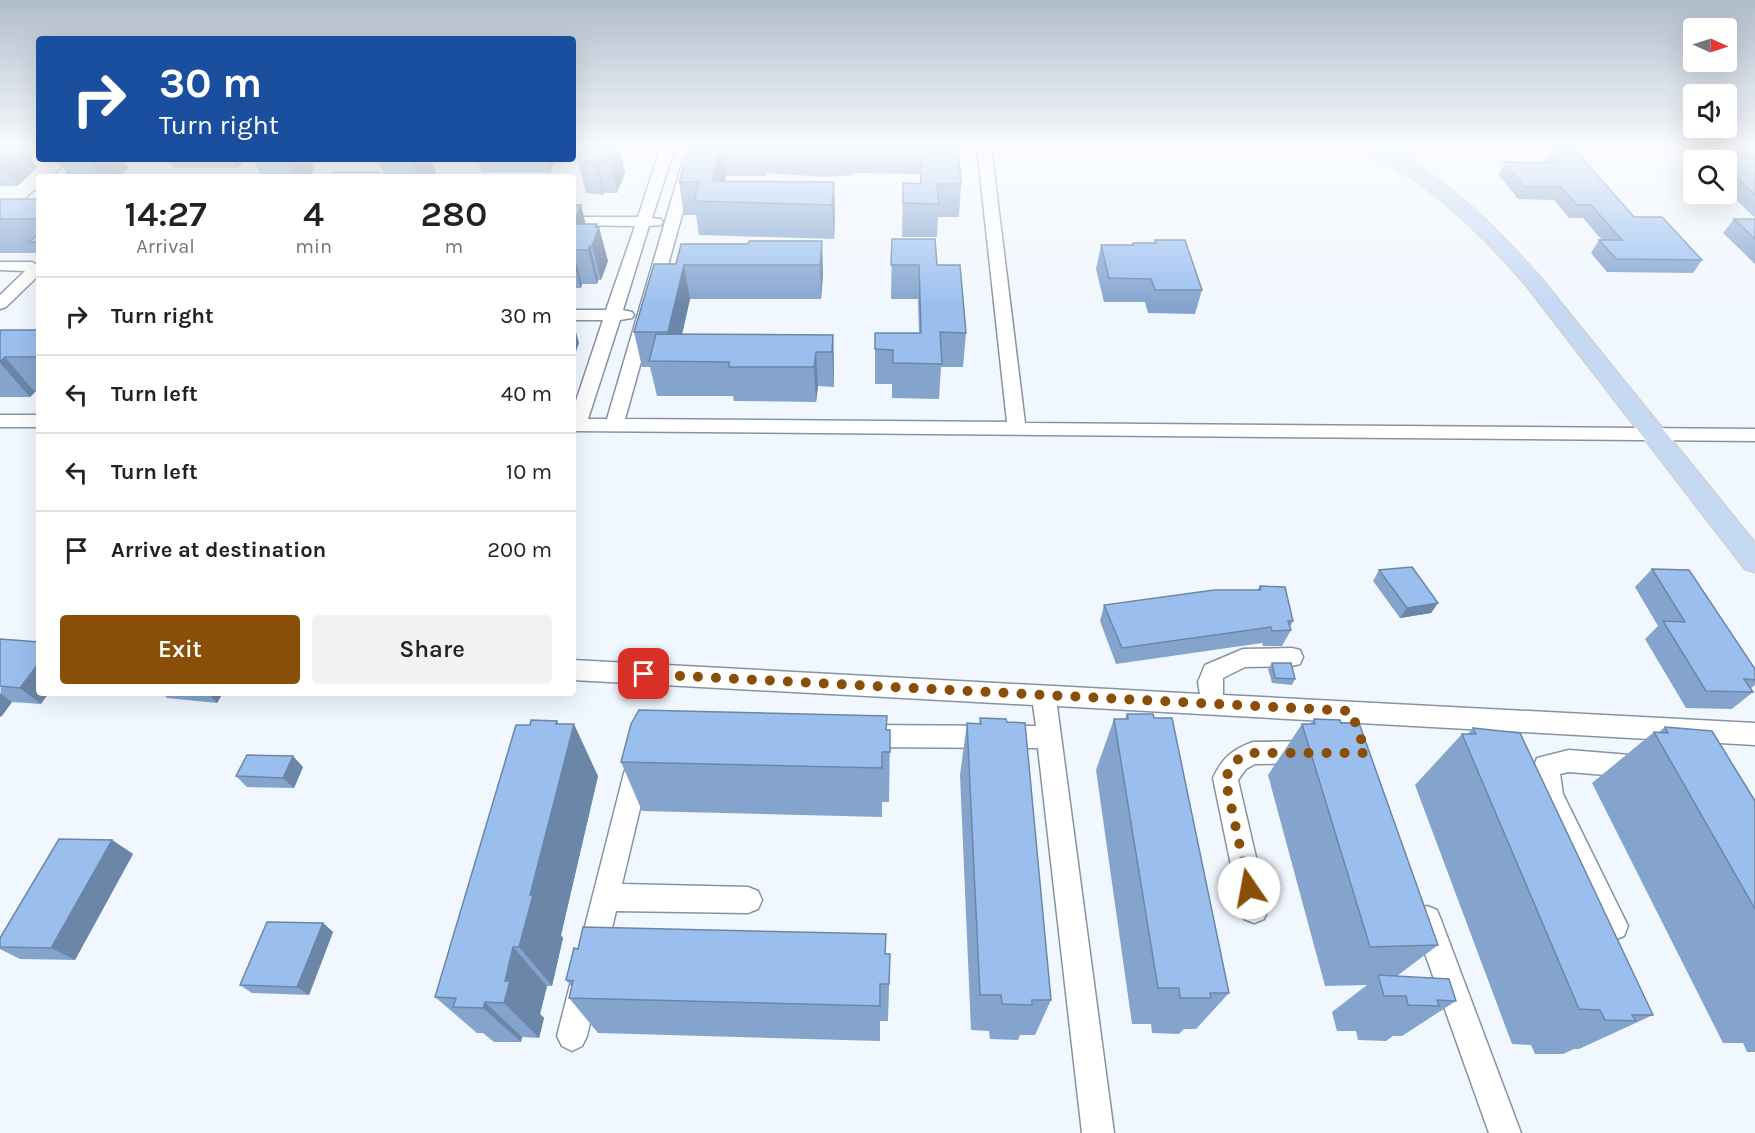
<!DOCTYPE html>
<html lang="en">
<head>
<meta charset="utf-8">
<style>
	:root { --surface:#fff; --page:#f2f2f2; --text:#222; --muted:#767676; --line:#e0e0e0; --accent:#894e07 }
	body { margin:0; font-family:Karla,sans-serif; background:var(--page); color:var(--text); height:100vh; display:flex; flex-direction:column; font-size:22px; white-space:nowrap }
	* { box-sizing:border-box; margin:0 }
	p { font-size:20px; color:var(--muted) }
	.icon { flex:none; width:33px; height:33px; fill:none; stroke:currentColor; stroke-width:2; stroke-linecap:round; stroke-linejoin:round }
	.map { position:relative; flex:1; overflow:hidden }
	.sheet { position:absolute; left:36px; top:174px; width:540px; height:522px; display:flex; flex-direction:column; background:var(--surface); border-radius:6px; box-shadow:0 6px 24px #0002 }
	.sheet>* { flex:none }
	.banner { position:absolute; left:36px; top:36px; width:540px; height:126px; border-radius:6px; box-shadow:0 6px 24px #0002; background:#1a4fa0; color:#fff; overflow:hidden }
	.needle { width:39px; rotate:93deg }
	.tools { position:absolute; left:1683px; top:18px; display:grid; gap:12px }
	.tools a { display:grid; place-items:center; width:54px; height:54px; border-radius:6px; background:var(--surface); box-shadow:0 6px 24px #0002; font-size:30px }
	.pin { position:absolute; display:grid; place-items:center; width:51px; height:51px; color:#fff; margin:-26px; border-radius:12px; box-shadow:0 3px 9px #0006 }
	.me { position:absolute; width:66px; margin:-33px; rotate:348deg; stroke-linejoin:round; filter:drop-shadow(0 0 4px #0008) }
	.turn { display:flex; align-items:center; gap:21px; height:126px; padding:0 24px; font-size:27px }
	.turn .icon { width:78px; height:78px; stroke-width:2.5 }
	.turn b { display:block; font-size:42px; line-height:51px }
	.eta { display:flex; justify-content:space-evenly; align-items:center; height:102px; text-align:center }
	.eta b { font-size:36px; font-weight:600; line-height:42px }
	.cta { display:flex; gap:12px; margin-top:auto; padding:12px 24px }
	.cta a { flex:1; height:69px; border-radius:6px; background:var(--accent); color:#fff; font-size:24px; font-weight:600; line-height:69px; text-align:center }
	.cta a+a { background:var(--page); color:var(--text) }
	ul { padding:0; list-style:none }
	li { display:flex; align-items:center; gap:18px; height:78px; padding:0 24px; border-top:2px solid var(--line) }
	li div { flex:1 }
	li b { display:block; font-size:22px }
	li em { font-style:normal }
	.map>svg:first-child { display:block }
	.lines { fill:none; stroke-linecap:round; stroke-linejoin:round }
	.minor-casing { stroke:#8693a3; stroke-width:3 }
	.major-casing { stroke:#d0d1d2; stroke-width:3 }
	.minor { fill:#fff; fill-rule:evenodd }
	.major { fill:#c5d9f3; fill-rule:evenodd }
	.wall { fill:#84a4ce }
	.shaded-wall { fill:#6c86a7 }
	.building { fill:#9abfef; stroke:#6c86a7; stroke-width:1.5 }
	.route { stroke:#894e07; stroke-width:10; stroke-dasharray:0 18 }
</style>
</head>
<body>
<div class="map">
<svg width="1755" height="1133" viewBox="0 0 1755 1133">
	<rect width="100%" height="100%" fill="#f1f7fe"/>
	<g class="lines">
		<defs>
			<path id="minor" d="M661,147H675L652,218L661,219L663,222L661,225L649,226L623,310L632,312L634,315L632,318L620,320L588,419H607L687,147H701L625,419L1007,422L977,147H991L1025,423L1755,429V441L573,431V410L603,320H573V310H606L635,226L573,225V217H638Z
				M72,159H87L68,177H53Z
				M335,173H377L384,177H328Z
				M39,191V203L21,219H11L9,216L11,213L34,192Z
				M0,262H32L39,266V275L6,307L0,309V295L25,271L0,270Z
				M0,415H39V427H0Z
				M1292,648L1300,650L1303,657L1300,664L1292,666L1245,667L1223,678V695L1755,723V745L1057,706L1114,1133H1082L1038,748L861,747L852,743L849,736L852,729L861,725L1036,726L1033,705L573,680V660L1200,694L1198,682L1205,665L1243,649Z
				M1312,741L1321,744L1324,752L1321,760L1312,763L1255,764L1246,769L1238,780L1268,909L1264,919L1254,923L1244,919L1240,909L1213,778C1222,758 1233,749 1253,742Z
				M1569,750L1642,756L1651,759L1654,767L1651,775L1642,778L1569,772L1560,774L1563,794L1628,926L1624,936L1614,940L1604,936L1538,795L1534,766L1537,758Z
				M641,753L650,756L653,764L648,775L622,884L748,887L758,891L762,900L758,909L748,913L616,911L587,1036L582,1046L572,1051L562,1046L557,1036L624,773L632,756Z
				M1427,906L1437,910L1441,920L1521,1133H1489L1413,920L1417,910Z"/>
			<path id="major" d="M1359,147H1459L1451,152L1400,155C1455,186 1498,230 1540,277L1755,543V572L1745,569L1526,285C1478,230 1429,181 1361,151Z"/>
		</defs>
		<!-- minor casing -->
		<use href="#minor" class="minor-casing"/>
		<!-- major casing -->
		<use href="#major" class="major-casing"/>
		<!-- minor -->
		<use href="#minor" class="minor"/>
		<!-- major -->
		<use href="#major" class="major"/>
	</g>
	<!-- wall -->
	<path class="wall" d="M0,147H34L37,152L30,157L37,168L17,186H0Z
		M583,147H619L625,173L617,193H604L603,195L586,193L578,160Z
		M689,147H958L961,184L959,217H938L937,237H902L903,183L920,184V174L853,173V175L825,177L766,173V176H726L725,181L834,182L835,215L834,239L699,235L696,215H684L679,182Z
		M1737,147H1755V218L1726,190V160H1714L1716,157L1734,158L1731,155Z
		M1551,151L1634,217L1702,260L1693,273L1607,272L1591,253L1599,240H1602L1583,218H1569L1554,200L1518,199L1499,175L1505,162L1545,163Z
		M57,159H122L128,168L118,177H69Z
		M169,159H246L237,168H174Z
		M253,159H310L314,169L308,177H262Z
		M378,159H431L436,172L432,177H385Z
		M477,159H556L550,172H482Z
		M0,199H39V255L37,253H0Z
		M573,205L586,224H597L608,261L601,280H598L597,284H582L581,288H573Z
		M1734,219H1755V264L1723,233Z
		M892,239L937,265L966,333L963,367H941L939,399L892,398V384H875V333H919L918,299H891Z
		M1155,240L1202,290L1195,314L1148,313L1145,302H1104L1096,269L1101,245H1132L1133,243H1154Z
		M822,241L823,275L821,299H690L682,334L833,335L834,369V387L818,386L816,402L734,401L733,396H657L650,367H642L634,332L676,264L748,244Z
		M0,330H39V392H35L30,397H0Z
		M1652,569L1755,669V685L1750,689L1753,692L1732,709L1686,708L1645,639L1658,626L1635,587Z
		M1379,570L1438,603L1431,613L1400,618L1373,581Z
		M1260,586L1293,621L1290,627L1291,630L1282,646H1263L1262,643L1116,664L1100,621L1104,605L1257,590Z
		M0,639L41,704L12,702L1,717Z
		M1272,663L1295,679L1292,685L1272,683L1268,669Z
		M162,693H223L217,703L167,698Z
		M1127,714L1229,993L1196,1029H1184L1179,1034L1152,1033L1151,1024H1132L1096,770L1114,719H1125Z
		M887,716L886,730H890L889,802H882V817L642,811L621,762Z
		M980,718L1051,1000L1035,1035H1020L1018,1040L990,1039L989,1031L971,1030L960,775L967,723L979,724Z
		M1314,719L1438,945L1397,976L1456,1001L1402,1036H1393L1386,1041L1358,1040L1356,1031H1337L1332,1012L1367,985L1325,986L1268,775L1302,724H1310Z
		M559,724L598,776L561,935L563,938L552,986H547L540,1014L544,1018L539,1038L522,1037L521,1042H494L483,1033H477L435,997L530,725Z
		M1665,727L1755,801V1052H1747L1743,1043H1723L1592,783L1654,732H1659Z
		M1473,728L1653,1015L1579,1049H1574L1563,1054H1535L1531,1045L1512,1044L1415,785L1462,734H1468Z
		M303,767L294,788L247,787L236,776Z
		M112,840L133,854L75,960L20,959L0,949V938Z
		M323,923L333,932L309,995L252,993L240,985Z
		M885,954H890L888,1021H880V1041L598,1033L569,998L572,987L566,980Z"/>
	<!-- shaded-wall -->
	<path class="shaded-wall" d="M0,147H34L37,152L30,157L37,168L17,186L0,162Z
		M615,147H619L625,173L617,193L609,160Z
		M721,147H723L726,176L720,202L712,181Z
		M763,147H764L766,176Z
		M88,159H122L128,168L118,177H100Z
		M232,159H246L237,168Z
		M285,159H310L314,169L308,177H293Z
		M410,159H431L436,172L432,177H417Z
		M547,159H556L550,172Z
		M597,160L604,193L603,195L596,162Z
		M834,182L835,215L834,239L832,205Z
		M581,205L589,238L573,224Z
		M597,224L598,230L599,227L608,261L601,280L592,246Z
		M822,241L823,275L821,299L820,265Z
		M590,246L598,280L597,284L588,250Z
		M573,249L582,284L581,288L573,261Z
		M684,265L690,299L676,361H674L668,332Z
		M573,321L579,343L573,360Z
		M833,335L834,369V387L832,352Z
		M816,352L818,386L816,402L814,367Z
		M5,357L35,392L30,397L0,363Z
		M1438,603L1431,613L1400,618L1407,608Z
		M39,663V693H49L41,704L20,688Z
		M0,693L12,702L1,717L0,716Z
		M208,693H223L217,703Z
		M557,721L569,745L574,724L598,776L561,935L563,938L552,986L519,947Z
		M293,756L303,767L294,788L283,778Z
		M112,840L133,854L75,960L51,948Z
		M323,923L333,932L309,995L297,987Z
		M513,947L547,986L540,1014L544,1018L539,1038L504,1003L505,981Z
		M485,1002L522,1037L521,1042L483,1008Z"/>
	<!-- building -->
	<path class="building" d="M583,147H615L609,160H597L596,162L578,160Z
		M689,147H721L712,181L834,182L832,205L694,201L699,182H679Z
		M921,147H958L961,184H937L939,204L903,203V183L921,184Z
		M1747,147H1755V154Z
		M1551,151H1576L1634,217H1662L1702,260L1616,259L1599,240H1622L1591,205H1577L1561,187H1525L1505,162L1561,163Z
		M1716,157L1755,158V195L1726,167V160H1719Z
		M0,199H39V219H0Z
		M573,205H581L573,224H597L595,227H599L592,246H590L588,250H573Z
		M1734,219H1755V239Z
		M39,233V242H29Z
		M892,239H935L937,265H960L966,333L940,332L942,364L893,363V350L875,349V333H921L919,265H891Z
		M1155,240H1185L1202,290H1155L1151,279L1109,278L1101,245H1133V243H1156Z
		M749,241H822L820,265H684L668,332H634L654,264H676L681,244H748Z
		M0,330H39V357H5L0,362Z
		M656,334L833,335L832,352H816L814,367H729V362L649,361Z
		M1412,567L1438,603L1407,608L1379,570Z
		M1652,569L1689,570L1755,669V680L1744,679L1753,692L1706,691L1663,621L1685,622Z
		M1260,586L1285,587L1293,621H1288L1291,630L1272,631L1271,627L1122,648L1104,605L1214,590H1261Z
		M0,639L39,642V663L20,688L0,686Z
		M1272,663H1291L1295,679L1275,678Z
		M639,710L887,716L886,730H890V752H882V768L621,762L631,724Z
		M1127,714H1153L1154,718H1172L1229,993H1210L1211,998H1180L1179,988H1158L1114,719H1128Z
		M980,718L1006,719L1007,722L1025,723L1051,1000H1032V1005L1002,1004L1001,995H980L967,723L981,724Z
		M1314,719L1340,720L1341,723H1359L1438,945L1370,947L1302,724H1315Z
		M531,720L557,721L556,724H574L530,895H533L519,947H513L505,981H510L504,1003L485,1002L483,1008L453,1007L456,998L435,997L516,725H530Z
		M1665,727L1712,731L1755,801V909L1654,732L1668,733Z
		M1473,728L1520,733L1653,1015H1632L1636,1021L1605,1020L1600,1010L1579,1009L1462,734H1476Z
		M247,755L293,756L283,778L236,776Z
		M59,839L112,840L51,948L0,947V938Z
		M267,922L323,923L297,987L240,985Z
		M583,927L886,934L885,954H890L889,984H880V1006L569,998L573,981L566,980L574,948L578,949Z
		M1378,975L1449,979L1456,1001L1437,1000L1439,1006L1408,1005L1406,996H1384Z"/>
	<!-- sky -->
	<linearGradient id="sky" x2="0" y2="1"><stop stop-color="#afbcca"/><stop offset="0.48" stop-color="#f9fbff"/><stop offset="1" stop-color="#f9fbff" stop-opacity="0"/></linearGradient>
	<rect width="1755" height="306" fill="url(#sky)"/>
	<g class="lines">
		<!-- route -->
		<path class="route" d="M644,674L1351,711L1366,753H1253L1237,760L1225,778L1249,888"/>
	</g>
</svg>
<div class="tools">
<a><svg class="needle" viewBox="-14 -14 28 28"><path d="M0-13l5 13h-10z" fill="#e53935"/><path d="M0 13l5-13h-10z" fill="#767676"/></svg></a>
<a><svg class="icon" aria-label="sound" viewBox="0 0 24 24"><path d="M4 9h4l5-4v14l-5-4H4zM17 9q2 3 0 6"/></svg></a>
<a><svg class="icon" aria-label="search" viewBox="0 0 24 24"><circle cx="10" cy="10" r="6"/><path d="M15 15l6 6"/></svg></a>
</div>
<div class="pin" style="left:644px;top:674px;background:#d93025"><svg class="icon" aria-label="arrive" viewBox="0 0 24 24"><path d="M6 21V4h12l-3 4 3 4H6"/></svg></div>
<svg class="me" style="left:1249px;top:888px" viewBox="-20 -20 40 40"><circle r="19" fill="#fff"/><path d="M0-13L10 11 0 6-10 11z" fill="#894e07"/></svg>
<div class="banner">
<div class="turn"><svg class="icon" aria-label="right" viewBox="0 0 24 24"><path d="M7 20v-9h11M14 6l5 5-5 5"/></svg><div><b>30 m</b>Turn right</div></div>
</div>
<section class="sheet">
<div class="eta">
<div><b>14:27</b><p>Arrival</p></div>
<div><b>4</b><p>min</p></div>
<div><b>280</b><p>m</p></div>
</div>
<ul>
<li><svg class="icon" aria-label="right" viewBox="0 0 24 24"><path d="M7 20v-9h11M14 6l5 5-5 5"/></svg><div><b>Turn right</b></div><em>30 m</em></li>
<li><svg class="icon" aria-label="left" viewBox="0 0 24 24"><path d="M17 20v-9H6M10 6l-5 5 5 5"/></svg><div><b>Turn left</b></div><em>40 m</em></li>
<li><svg class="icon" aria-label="left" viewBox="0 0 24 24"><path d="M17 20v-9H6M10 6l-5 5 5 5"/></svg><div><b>Turn left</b></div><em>10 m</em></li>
<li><svg class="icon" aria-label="arrive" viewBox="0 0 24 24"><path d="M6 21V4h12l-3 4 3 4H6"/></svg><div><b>Arrive at destination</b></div><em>200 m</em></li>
</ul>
<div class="cta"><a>Exit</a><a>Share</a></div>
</section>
</div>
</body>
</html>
